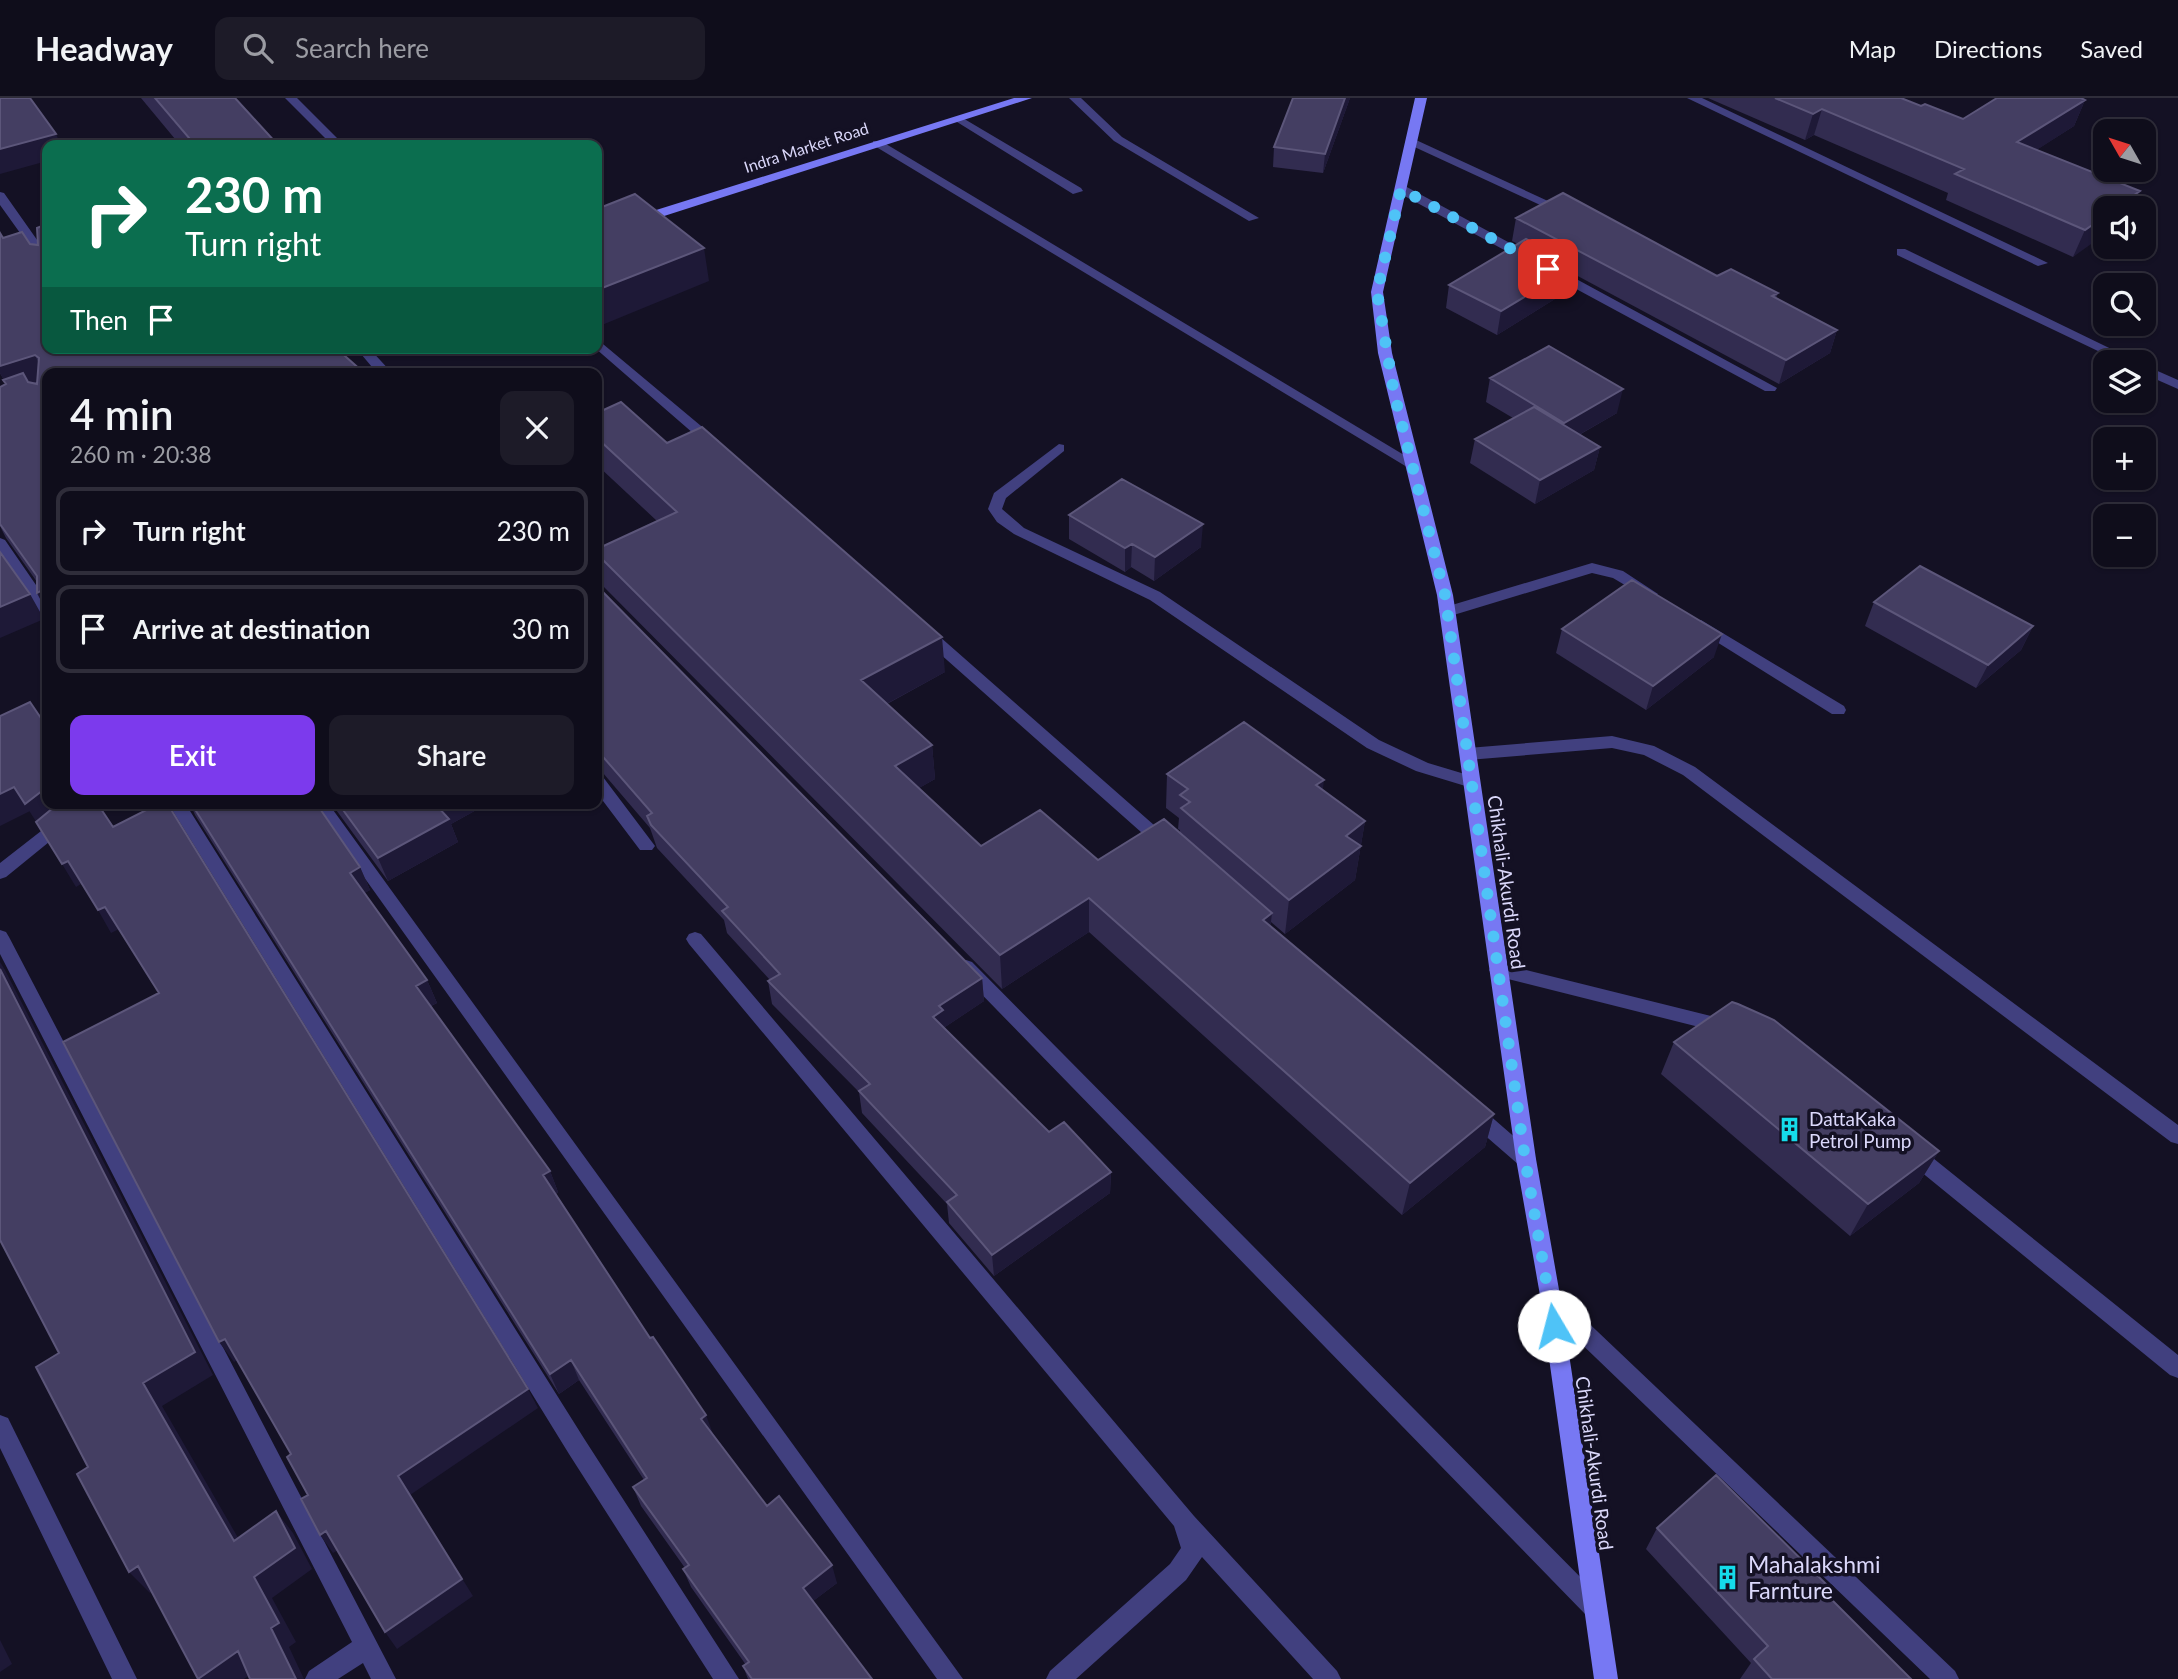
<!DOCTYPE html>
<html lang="en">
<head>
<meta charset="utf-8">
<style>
	:root { --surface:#0f0d1b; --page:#1d1b28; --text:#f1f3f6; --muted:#9b9ca3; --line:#2f2d3a; --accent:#7c3aed }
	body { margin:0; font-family:Lato,sans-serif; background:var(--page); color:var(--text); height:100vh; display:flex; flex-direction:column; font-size:26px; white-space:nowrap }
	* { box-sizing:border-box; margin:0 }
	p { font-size:23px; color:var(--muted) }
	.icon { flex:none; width:38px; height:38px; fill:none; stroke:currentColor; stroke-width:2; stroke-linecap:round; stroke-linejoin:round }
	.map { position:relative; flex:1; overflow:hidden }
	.side { position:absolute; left:42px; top:270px; width:560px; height:441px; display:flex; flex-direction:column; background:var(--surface); border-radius:14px; box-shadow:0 2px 5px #0004,0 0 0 2px var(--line) }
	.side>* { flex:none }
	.banner { position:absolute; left:42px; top:42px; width:560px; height:214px; border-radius:14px; box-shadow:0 2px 5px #0004,0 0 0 2px var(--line); background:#0b6e4f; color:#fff; overflow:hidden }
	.needle { width:46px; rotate:309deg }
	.fabs { position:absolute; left:2093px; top:21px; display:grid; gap:14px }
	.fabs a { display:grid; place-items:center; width:63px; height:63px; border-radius:14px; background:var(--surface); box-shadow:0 2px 5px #0004,0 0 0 2px var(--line); font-size:35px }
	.pin { position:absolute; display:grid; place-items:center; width:60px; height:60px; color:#fff; margin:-30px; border-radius:14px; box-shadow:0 4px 10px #0006 }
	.me { position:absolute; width:77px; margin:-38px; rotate:352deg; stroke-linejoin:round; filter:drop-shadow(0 0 5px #0008) }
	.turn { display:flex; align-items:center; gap:24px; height:147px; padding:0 28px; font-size:32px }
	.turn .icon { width:91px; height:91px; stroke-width:2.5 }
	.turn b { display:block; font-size:49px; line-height:60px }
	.then { display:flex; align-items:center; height:66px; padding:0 28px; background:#0003; gap:14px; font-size:26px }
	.round { display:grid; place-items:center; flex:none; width:74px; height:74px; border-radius:14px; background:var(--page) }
	.summary { display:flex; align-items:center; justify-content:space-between; height:119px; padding:0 28px }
	h1 { font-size:42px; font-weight:600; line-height:52px }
	.cta { display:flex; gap:14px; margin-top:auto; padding:14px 28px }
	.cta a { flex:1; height:80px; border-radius:14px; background:var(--accent); color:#fff; font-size:28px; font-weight:600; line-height:80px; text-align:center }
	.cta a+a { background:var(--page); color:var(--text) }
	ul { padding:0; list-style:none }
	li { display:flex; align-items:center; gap:21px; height:88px; margin:0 14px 10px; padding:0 14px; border:4px solid var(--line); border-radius:14px }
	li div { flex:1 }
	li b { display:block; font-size:26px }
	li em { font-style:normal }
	header { display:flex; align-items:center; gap:42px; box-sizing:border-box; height:98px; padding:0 35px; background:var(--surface); border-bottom:2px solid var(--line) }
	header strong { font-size:33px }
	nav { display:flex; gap:38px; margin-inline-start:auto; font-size:24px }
	.search { width:490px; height:63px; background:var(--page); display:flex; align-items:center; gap:18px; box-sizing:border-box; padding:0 24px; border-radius:14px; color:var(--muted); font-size:26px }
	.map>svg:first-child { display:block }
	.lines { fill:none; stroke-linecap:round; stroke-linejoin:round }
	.lane { fill:#41407f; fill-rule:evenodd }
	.street { fill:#41407f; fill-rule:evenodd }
	.secondary { fill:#7778f3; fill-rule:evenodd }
	.wall { fill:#322c50 }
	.shaded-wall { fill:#1e1937 }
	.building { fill:#443e62; stroke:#5c567a; stroke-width:2 }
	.route { stroke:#4fc3f7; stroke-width:12; stroke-dasharray:0 21.6 }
	.labels { text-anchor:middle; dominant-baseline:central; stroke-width:7; stroke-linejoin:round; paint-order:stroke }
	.far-street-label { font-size:16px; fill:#dbd8fb; stroke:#141124 }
	.street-label { font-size:19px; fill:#dbd8fb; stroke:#141124 }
	.poi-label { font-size:19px; fill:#dbd8fb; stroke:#141124; text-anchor:start }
	.near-poi-label { font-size:23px; fill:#dbd8fb; stroke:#141124; text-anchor:start }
</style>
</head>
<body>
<header>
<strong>Headway</strong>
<div class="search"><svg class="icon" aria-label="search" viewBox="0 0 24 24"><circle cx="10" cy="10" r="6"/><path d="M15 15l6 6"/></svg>Search here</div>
<nav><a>Map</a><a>Directions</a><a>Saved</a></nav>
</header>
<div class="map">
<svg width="2178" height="1581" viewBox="0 0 2178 1581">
	<rect width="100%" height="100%" fill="#141124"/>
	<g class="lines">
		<!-- lane -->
		<path class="lane" d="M285,0H297L344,47H332Z
			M1069,0H1081L1122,39L1259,120L1249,123L1114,43Z
			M1687,0H1702L2048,165L2038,168Z
			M961,19L1081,90L1083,93L1073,96L957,24L955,22Z
			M1408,42H1416L1574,115L1564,118L1408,46Z
			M1397,88H1405L1777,290L1775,293H1765L1397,94Z
			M597,241L719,343V349H709L595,250Z
			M1059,346L1064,347V353L1006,400L1002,411L1024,430L1160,494L1379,642L1428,665L1478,680L1480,684L1478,688L1472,690L1416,673L1367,650L1150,502L1014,436L997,424L988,411L994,395Z
			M1592,465L1623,473L1658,496L1650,501L1645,499L1613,480L1592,475L1447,519L1439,514L1442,510Z
			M1701,522L1844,608L1846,612L1844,616H1832L1696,531L1693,527L1696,523Z
			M926,530L931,531L1171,742L1174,746L1171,750H1159L921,539L918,535L921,531Z
			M1612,638L1654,648L1695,669L2178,1027V1046L2171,1044L1683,677L1644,657L1612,650L1468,662L1460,656L1468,650Z
			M695,834L701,836L1194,1418L1337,1573L1341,1581H1313L1202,1459L1186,1482L1076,1581H1046L1050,1573L1170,1466L1181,1450L1174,1428L689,846L686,841L689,836Z
			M1498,865L1727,922L1734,924L1736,929L1734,934L1727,936L1492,877L1489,872L1492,867Z
			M1473,1007L1480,1009L1533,1055L1536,1061L1533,1067L1526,1069L1519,1067L1466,1021L1463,1015L1466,1009Z
			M1911,1046L1918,1048L2178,1257V1280L2170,1277L1904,1060L1901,1054L1904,1048Z"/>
		<!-- street -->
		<path class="street" d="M873,43H881L1419,366L1417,369H1407L873,47Z
			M0,94L4,95L47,156V168L43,167L0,107Z
			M1897,151H1905L2138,264H2121L1897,157Z
			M208,250H221L241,275H227Z
			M356,250H369L392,275H377Z
			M2144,267L2178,282V291L2144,276Z
			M0,440L5,442L47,503V519L42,518L0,456Z
			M597,677L603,679L652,744L655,748L652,752H640L597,695Z
			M77,705H97L6,779L0,781V765Z
			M168,705H185L585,1342L739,1581H713L569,1356Z
			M311,705H328L963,1581H937Z
			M0,832L6,834L9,839L396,1581H371L363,1565L338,1581H305L309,1573L352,1544L0,856Z
			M966,862L972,864L1602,1501L1606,1509L1602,1517L1594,1521L1586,1517L960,874L957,869L960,864Z
			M1551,1194L1558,1196L1955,1573L1959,1581H1930L1544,1210L1541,1203L1544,1196Z
			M0,1317L8,1320L137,1581H112L0,1350Z"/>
		<!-- secondary -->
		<path class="secondary" d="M1014,0H1032L661,119L597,135V127L653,113Z
			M1415,0H1427L1383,194L1392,255L1453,497L1536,1061L1561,1203L1618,1581H1594L1541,1203L1516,1061L1437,497L1378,255L1371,194Z"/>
	</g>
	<!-- wall -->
	<path class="wall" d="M141,0H235L278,47H180Z
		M1293,0H1350L1323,75L1273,69L1274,49Z
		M1708,0H1901L1921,8L1963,21L2085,2L2074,28L2036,52L2140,93L2073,159L1946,102L1948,95L1814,37L1805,42Z
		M1516,120L1717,178L1778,195L1776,200L1837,232L1830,255L1779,286L1574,176L1571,191L1497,237L1446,210L1449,187L1518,146L1512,143Z
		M47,250L230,254L229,250H336L363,274L379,275H47V514L37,495V484L6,440L0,428V289L6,286L0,275Z
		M1490,280L1617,315L1579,337L1600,349L1594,372L1535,406L1470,365L1475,341L1513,320L1486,304Z
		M597,315L667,345L945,574L887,606L932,647L935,681L919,690L981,748L1098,762L1180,735V732L1178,731L1179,720L1166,710L1167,676L1323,692L1365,723L1355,782L1285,836L1271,824L1270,828L1494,1016L1485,1049L1402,1117L1089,834L1002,891L602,487L597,467V451L657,423L597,367Z
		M1069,417L1201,449L1154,483L1131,469L1125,474L1069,441Z
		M597,488L982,880L984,903L945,929V930L1049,1034L1111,1074L1110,1095L994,1178L949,1125L947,1106L862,1015L859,994L772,906L768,883L770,882L727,835L724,822L657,750L650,730L597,668Z
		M1874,504L2033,528L2021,552L1976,590L1865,528Z
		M1562,531L1714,559L1646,612L1556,555Z
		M190,705H316L360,769L370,792L364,795L427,882L437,905L431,908L550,1073L558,1094L556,1096L713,1336L767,1408L837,1485L813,1503L872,1581H748L743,1568L746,1567L691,1489L683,1471L685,1470L641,1408L633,1389L644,1382L579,1282L559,1296L195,717Z
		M331,705H489L451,726L458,744L388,783Z
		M1674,944L1939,1053L1919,1085L1850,1138L1661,976Z
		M1657,1430L1824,1494L1911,1581H1740L1751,1565L1646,1451Z"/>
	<!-- shaded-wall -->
	<path class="shaded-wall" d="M1345,0H1350L1323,75L1325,56Z
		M2085,2L2074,28L2007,71L2017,44Z
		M1822,11L1814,37L1805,42L1813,16Z
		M56,36L61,47H47V63L0,76V51Z
		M2140,93L2132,110H2115Z
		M2105,118V136L2073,159L2085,132Z
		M704,150L709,183L597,229V192Z
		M1576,168L1571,191L1497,237L1501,213Z
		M1837,232L1830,255L1779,286L1786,262Z
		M65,250H102L107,261L65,254Z
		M35,257L46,281L9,292L0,275V268Z
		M1623,291L1617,315L1559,348L1564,325Z
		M1600,349L1594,372L1535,406L1540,382Z
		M1203,426L1201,449L1154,483L1155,459Z
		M1132,446L1131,469L1125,474V450Z
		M47,490V514L37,495Z
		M30,496L44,521L0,540V509Z
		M2033,528L2021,552L1976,590L1988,567Z
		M1722,536L1714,559L1646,612L1653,588Z
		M942,539L945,574L866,617L861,582Z
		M932,647L935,681L898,702L895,668Z
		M1324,682L1320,716L1316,687Z
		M14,689L30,713L0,728V696Z
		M47,689V705H72L40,730L25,706Z
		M439,705H489L451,726L458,744L388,783L378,760Z
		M1365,723L1355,782L1285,836L1289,802L1346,738Z
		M68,763L81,786L76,789L62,766Z
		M360,769L370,792L360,798L350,775Z
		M1089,800V834L1002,891L1000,857Z
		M105,809L119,831L111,835L98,812Z
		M1272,815L1268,849L1263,822Z
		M0,864L5,872L213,1277L162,1308L252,1464L234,1443L143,1285L0,871Z
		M982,880L984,903L945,929V934L933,919L939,908Z
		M427,882L437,905L426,910L416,888Z
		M1494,1016L1485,1049L1402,1117L1410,1085Z
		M1939,1053L1919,1085L1850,1138L1868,1106Z
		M550,1073L558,1094L552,1098L543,1077Z
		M1111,1074L1110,1095L994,1178L992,1157Z
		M225,1241L239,1261L234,1264L219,1244Z
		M571,1262L579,1282L559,1296L550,1276Z
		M528,1291L538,1310L410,1397L473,1498L397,1551L385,1534L398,1378Z
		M706,1317L713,1336L701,1321Z
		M276,1413L293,1435L312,1471L272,1500L296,1544L289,1549L304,1581H296L271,1530L254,1479Z
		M326,1433L340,1451L333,1455L320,1437Z
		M832,1467L837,1485L808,1507L803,1490Z
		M138,1468L158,1489L150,1495L129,1474Z
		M0,1542L12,1566L0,1574Z
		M238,1553L256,1573L244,1581H198Z"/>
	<!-- building -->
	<path class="building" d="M0,0H30L56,36L0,51Z
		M155,0H235L278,47H195Z
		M1293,0H1345L1325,56L1274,49Z
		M1775,0H1901L1921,8L1925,6L1963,21L1997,0H2081L2085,2L2017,44L2140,93L2115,110H2105V118L2085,132L1955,76L1964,71L1822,11L1813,16Z
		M1563,95L1717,178L1731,171L1778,195L1772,198L1837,232L1786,262L1516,120Z
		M635,96L704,150L597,192V111Z
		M47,126V250H65V254H88L98,250H213L216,254H234L232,250H336L363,274L374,270L379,275H47V490L37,495V478L0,426V289L6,286L3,282L23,275L28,284L37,286L39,260L35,257L0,268V135L3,140L22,134L30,146L38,147L37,130Z
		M1526,141L1576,168L1501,213L1449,187Z
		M1549,248L1623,291L1564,325L1490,280Z
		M621,304L667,345L702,329L942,539L861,582L932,647L895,668L981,748L1040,712L1098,762L1164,721L1272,815L1263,822L1494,1016L1410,1085L1089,800L1000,857L597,456V451L677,414L597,340V315Z
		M1534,309L1600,349L1540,382L1475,341Z
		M1122,381L1203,426L1155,459L1132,446L1125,450L1069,417Z
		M0,454L30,496L0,509Z
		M1920,468L2033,528L1988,567L1874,504Z
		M1632,482L1722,536L1653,588L1562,531Z
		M597,488L982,880L939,908L943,912L933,919L1049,1034L1064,1024L1111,1074L992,1157L947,1104L957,1097L859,993L870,986L768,883L780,876L722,813L728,809L651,727L647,718L652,715L597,652Z
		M30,604L47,629V689L25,706L14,689L0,696V618Z
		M1244,624L1324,682L1316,687L1365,723L1346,738L1361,748L1289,802L1181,710L1190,704L1180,697L1188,691L1167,676Z
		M59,705H97L113,729L160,705H167L528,1291L398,1378L462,1481L385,1534L326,1433L320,1437L301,1401L308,1397L287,1359L291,1356L225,1241L219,1244L63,944L159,895L105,809L98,812L68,763L62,766L36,724Z
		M191,705H316L360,769L350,775L427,882L416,888L550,1073L543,1077L650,1240L653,1239L706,1317L701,1321L767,1408L779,1398L832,1467L803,1490L872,1581H752L743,1568L749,1564L683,1471L689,1467L633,1389L647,1380L571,1262L550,1276Z
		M338,705H439L436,707L449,721L378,760Z
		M0,871L195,1254L143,1285L234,1443L276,1413L295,1450L254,1479L279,1525L271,1530L296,1581H250L238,1553L198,1581L138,1468L129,1474L77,1376L88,1369L36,1269L59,1255L0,1142Z
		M1732,904L1738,906L1774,922L1939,1053L1868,1106L1674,944Z
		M1716,1377L1828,1488L1823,1493L1911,1581H1772L1754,1561L1768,1548L1657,1430Z"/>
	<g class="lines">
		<!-- route -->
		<path class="route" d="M1548,171L1401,91L1377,194L1394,295L1445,497L1525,1061L1554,1228"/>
	</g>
	<!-- icons -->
	<defs>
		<symbol id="building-bare" viewBox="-9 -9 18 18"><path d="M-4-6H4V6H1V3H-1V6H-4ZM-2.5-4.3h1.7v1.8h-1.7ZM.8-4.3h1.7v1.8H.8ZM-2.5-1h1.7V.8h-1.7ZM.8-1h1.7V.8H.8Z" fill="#15dbea" stroke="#141124" stroke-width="2.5" paint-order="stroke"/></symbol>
	</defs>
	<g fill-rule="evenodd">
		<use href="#building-bare" x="1772" y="1014" width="35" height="35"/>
		<use href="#building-bare" x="1710" y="1462" width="35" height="35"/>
	</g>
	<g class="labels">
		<!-- far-street labels -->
		<g class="far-street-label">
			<text transform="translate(806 49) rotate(-18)">Indra Market Road</text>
		</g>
		<!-- street labels -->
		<g class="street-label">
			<text transform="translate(1507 784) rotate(82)">Chikhali-Akurdi Road</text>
			<text transform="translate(1595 1365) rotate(82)">Chikhali-Akurdi Road</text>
		</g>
		<!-- poi labels -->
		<g class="poi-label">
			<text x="1809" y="1020">DattaKaka<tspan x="1809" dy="22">Petrol Pump</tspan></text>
		</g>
		<!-- near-poi labels -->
		<g class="near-poi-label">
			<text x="1748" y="1466">Mahalakshmi<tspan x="1748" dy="26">Farnture</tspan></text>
		</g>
	</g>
</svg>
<div class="fabs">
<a><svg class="needle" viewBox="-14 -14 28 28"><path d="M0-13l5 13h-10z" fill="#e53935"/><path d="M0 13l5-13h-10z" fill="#9b9ca3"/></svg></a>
<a><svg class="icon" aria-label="sound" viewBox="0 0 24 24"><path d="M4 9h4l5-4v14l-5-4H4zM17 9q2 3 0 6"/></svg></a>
<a><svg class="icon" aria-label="search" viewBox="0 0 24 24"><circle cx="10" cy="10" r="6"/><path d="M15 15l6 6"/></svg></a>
<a><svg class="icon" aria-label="layers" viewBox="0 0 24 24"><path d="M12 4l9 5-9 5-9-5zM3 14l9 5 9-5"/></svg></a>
<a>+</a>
<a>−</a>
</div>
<div class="pin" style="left:1548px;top:171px;background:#d93025"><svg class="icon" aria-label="arrive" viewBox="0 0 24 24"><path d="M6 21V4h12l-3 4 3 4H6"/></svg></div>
<svg class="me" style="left:1554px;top:1228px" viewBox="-20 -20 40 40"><circle r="19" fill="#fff"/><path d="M0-13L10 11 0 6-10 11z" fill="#4fc3f7"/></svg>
<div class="banner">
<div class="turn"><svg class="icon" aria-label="right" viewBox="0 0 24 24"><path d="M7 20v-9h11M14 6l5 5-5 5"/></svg><div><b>230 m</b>Turn right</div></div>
<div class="then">Then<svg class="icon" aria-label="arrive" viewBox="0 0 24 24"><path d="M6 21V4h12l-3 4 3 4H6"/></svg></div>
</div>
<section class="side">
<div class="summary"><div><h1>4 min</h1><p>260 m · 20:38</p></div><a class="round"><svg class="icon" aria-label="close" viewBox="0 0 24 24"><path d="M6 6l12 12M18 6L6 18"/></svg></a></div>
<ul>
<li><svg class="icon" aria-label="right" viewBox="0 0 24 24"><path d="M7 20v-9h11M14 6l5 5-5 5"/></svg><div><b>Turn right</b></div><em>230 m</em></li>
<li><svg class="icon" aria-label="arrive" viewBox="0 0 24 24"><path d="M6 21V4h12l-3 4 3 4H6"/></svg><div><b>Arrive at destination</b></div><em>30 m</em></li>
</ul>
<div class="cta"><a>Exit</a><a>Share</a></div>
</section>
</div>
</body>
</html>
